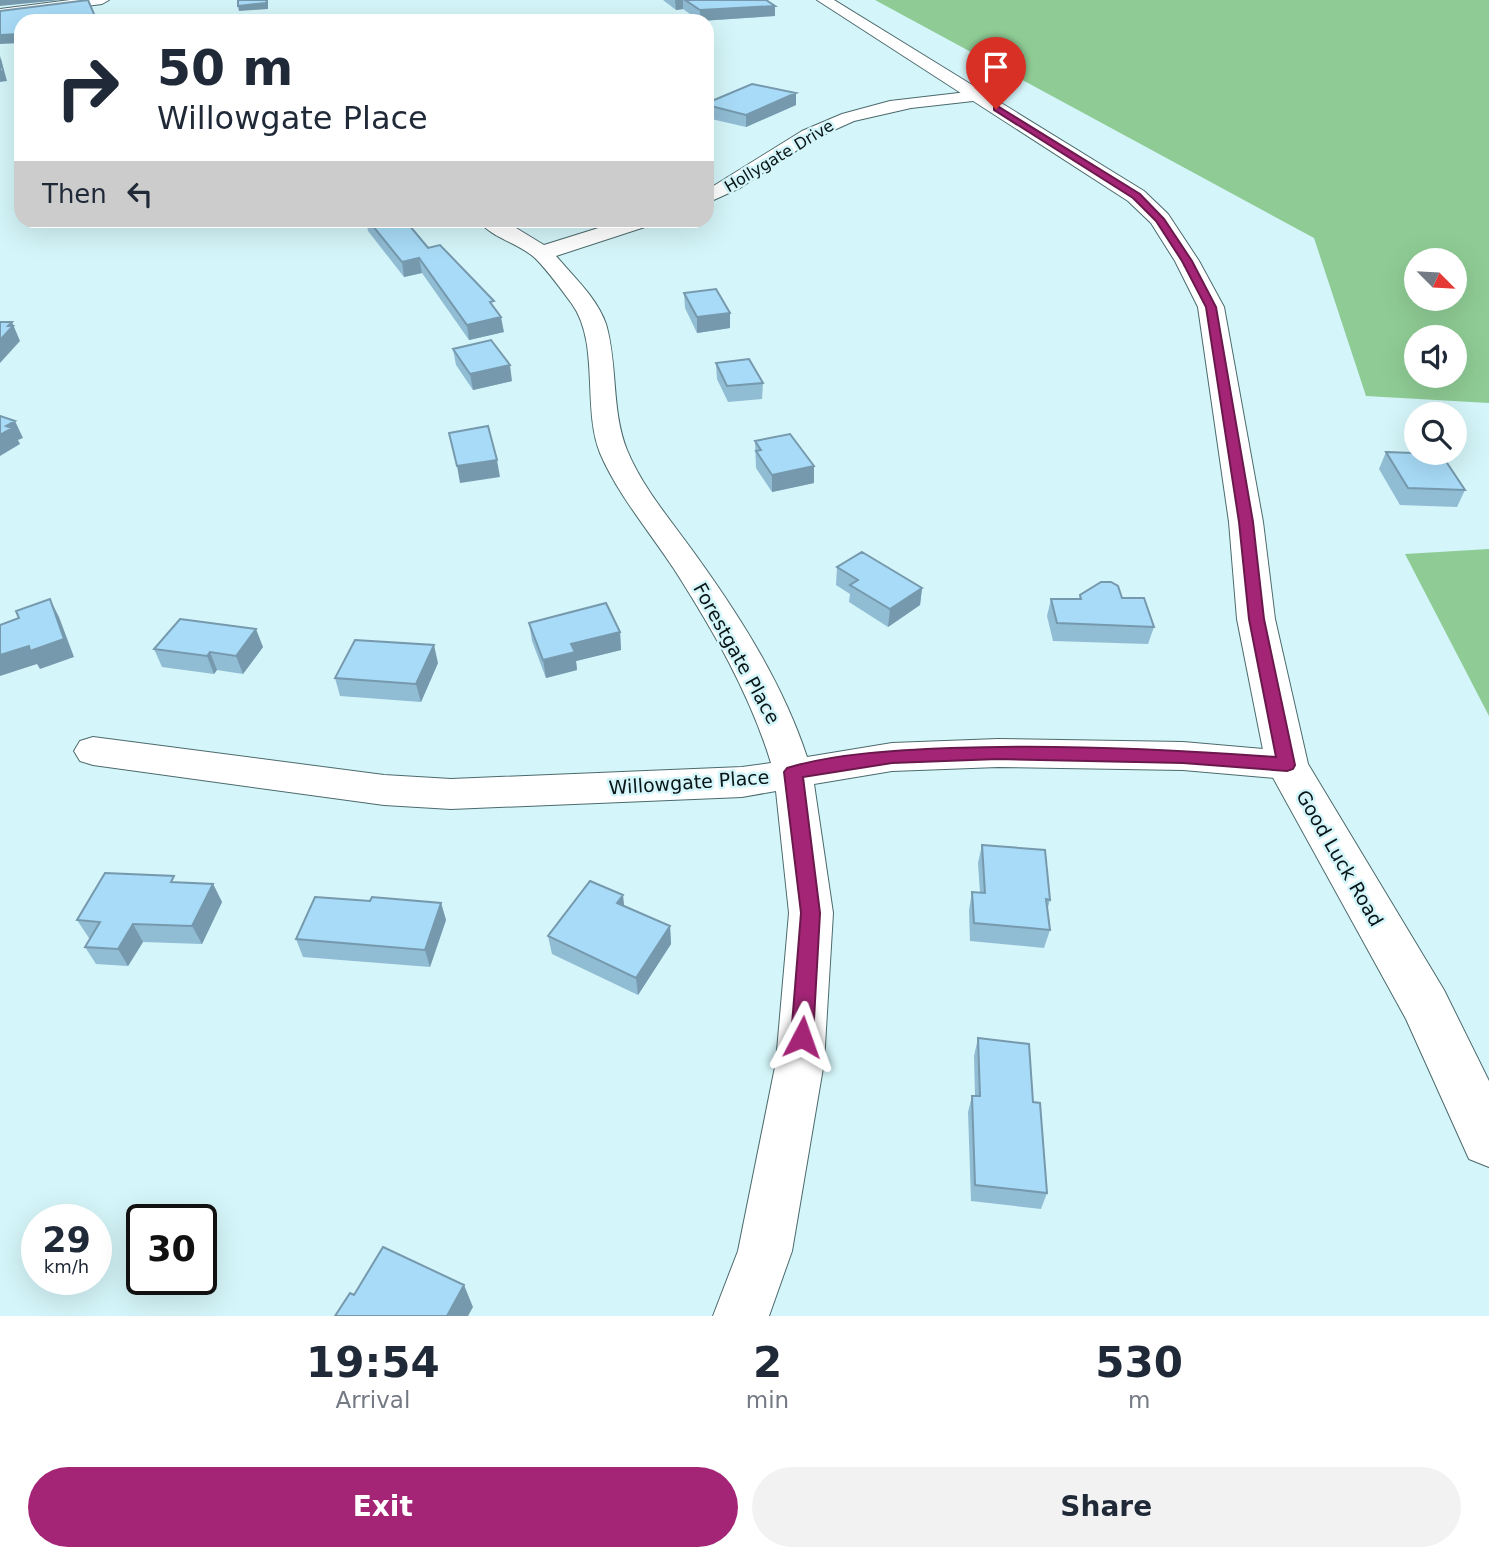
<!DOCTYPE html>
<html lang="en">
<head>
<meta charset="utf-8">
<style>
	:root { --surface:#fff; --page:#f2f2f3; --text:#1f2937; --muted:#747a83; --accent:#a42576 }
	body { margin:0; font-family:"DejaVu Sans",sans-serif; background:var(--page); color:var(--text); height:100vh; display:flex; flex-direction:column; font-size:26px; white-space:nowrap }
	* { box-sizing:border-box; margin:0 }
	p { font-size:23px; color:var(--muted) }
	.icon { flex:none; width:38px; height:38px; fill:none; stroke:currentColor; stroke-width:2; stroke-linecap:round; stroke-linejoin:round }
	.map { position:relative; height:1316px; overflow:hidden }
	.side { display:flex; flex-direction:column; background:var(--surface); flex:1 }
	.side>* { flex:none }
	.hud { position:absolute; left:14px; top:14px; width:700px; height:214px; border-radius:21px; box-shadow:0 7px 28px #0002; background:#fff; color:var(--text); overflow:hidden }
	.needle { width:46px; rotate:114deg }
	.fabs { position:absolute; left:1404px; top:248px; display:grid; gap:14px }
	.fabs a { display:grid; place-items:center; width:63px; height:63px; border-radius:50%; background:var(--surface); box-shadow:0 7px 28px #0002; font-size:35px }
	.speed { position:absolute; left:21px; top:1204px; display:flex; gap:14px; font-size:35px; font-weight:700; text-align:center }
	.speed>* { display:grid; place-content:center; width:91px; height:91px; border-radius:50%; background:var(--surface); box-shadow:0 7px 28px #0002; line-height:1 }
	.speed small { font-size:18px; font-weight:400 }
	.speed .limit { border:4px solid #111; border-radius:10px; background:#fff; color:#111 }
	.pin { position:absolute; display:grid; place-items:center; width:60px; height:60px; color:#fff; margin:-72px -30px; border-radius:50% 50% 50% 0; rotate:-45deg; box-shadow:0 0 7px #0007 }
	.pin .icon { rotate:45deg }
	.me { position:absolute; width:77px; margin:-38px; rotate:4deg; stroke-linejoin:round; filter:drop-shadow(0 0 5px #0008) }
	.turn { display:flex; align-items:center; gap:24px; height:147px; padding:0 28px; font-size:32px }
	.turn .icon { width:91px; height:91px; stroke-width:2.5 }
	.turn b { display:block; font-size:49px; line-height:60px }
	.then { display:flex; align-items:center; height:66px; padding:0 28px; background:#0003; gap:14px; font-size:26px }
	.eta { display:flex; justify-content:space-evenly; align-items:center; height:119px; text-align:center }
	.eta b { font-size:42px; font-weight:700; line-height:49px }
	.button { display:flex; gap:14px; margin-top:auto; padding:14px 28px }
	.button a { flex:1; height:80px; border-radius:42px; background:var(--accent); color:#fff; font-size:28px; font-weight:700; line-height:80px; text-align:center }
	.button a+a { background:var(--page); color:var(--text) }
	.map>svg:first-child { display:block }
	.green { fill:#8fcc95; fill-rule:evenodd }
	.lines { fill:none; stroke-linecap:round; stroke-linejoin:round }
	.minor-casing { stroke:#4c6a6d; stroke-width:2 }
	.tertiary-casing { stroke:#4c6a6d; stroke-width:2 }
	.minor { fill:#fff; fill-rule:evenodd }
	.tertiary { fill:#fff; fill-rule:evenodd }
	.wall { fill:#90bcd4 }
	.shaded-wall { fill:#7699ad }
	.building { fill:#a8dbf7; stroke:#7699ad; stroke-width:2 }
	.route { fill:#a42576; stroke:#6b184d; stroke-width:2 }
	.labels { text-anchor:middle; dominant-baseline:central; stroke-width:5; stroke-linejoin:round; paint-order:stroke }
	.far-street-label { font-size:16px; fill:#091516; stroke:#d4f5f9 }
	.street-label { font-size:19px; fill:#091516; stroke:#d4f5f9 }
</style>
</head>
<body>
<div class="map">
<svg width="1489" height="1316" viewBox="0 0 1489 1316">
	<rect width="100%" height="100%" fill="#d4f5f9"/>
	<!-- green -->
	<path class="green" d="M875,0H1489V403L1366,396L1314,238ZM1416,261H1454V299H1416ZM1416,338H1454V376H1416Z
		M1489,549V716L1405,554Z"/>
	<g class="lines">
		<defs>
			<path id="minor" d="M70,0H109L102,4L0,17V9Z
				M976,91L984,96L982,100L911,108L854,121L814,139L740,188L707,203V190L802,131L842,114L890,101Z
				M478,220H503L544,245L624,220H657L654,224L556,256C573,276 597,298 606,324C618,365 611,410 627,450C644,491 675,525 700,561C743,621 784,687 807,757L892,743L998,739L1183,742L1287,751L1301,755L1306,765L1301,775L1287,779L1183,770L998,767L892,771L814,784L833,913L824,1062L792,1251L769,1316H713L738,1251L776,1062L789,913L776,791L742,797L451,809L384,805L93,765L80,761L74,751L80,741L93,737L384,775L451,779L742,767L771,763C750,694 713,630 674,569C649,531 618,495 600,453C582,408 600,343 572,304C561,289 548,271 535,258C519,243 491,238 478,220Z"/>
			<path id="tertiary" d="M817,0H834L1144,191L1168,214L1199,261L1224,307L1263,522L1275,619L1308,764L1444,990L1489,1081V1167L1469,1159L1406,1019L1266,765L1237,619L1229,522L1198,307L1175,261L1151,223L1128,201Z"/>
		</defs>
		<!-- minor casing -->
		<use href="#minor" class="minor-casing"/>
		<!-- tertiary casing -->
		<use href="#tertiary" class="tertiary-casing"/>
		<!-- minor -->
		<use href="#minor" class="minor"/>
		<!-- tertiary -->
		<use href="#tertiary" class="tertiary"/>
	</g>
	<!-- wall -->
	<path class="wall" d="M663,0H766L775,6V16L700,21L683,9L676,10Z
		M707,103L796,105L746,127L707,118Z
		M366,220H405L504,332L469,340L422,273L404,277L368,231Z
		M684,293L730,328L697,333L685,308Z
		M453,349L512,381L473,390L456,365Z
		M716,363L763,383L762,399L728,402L717,379Z
		M755,441L814,483L772,492L756,468Z
		M1386,452L1465,490L1457,507L1400,505L1379,469Z
		M837,567L922,588L920,605L888,627L849,602L850,594L836,585Z
		M1080,595L1122,598L1154,627L1148,644L1053,641L1047,616L1051,599H1079Z
		M529,623L620,632L621,650L576,661L577,670L546,678L532,641Z
		M263,647L243,674L217,670L214,674L162,667L154,649Z
		M438,663L421,702L340,696L335,678Z
		M982,845L1050,900L1047,911L1050,930L1044,948L970,941L969,910L972,892L980,893L978,863Z
		M177,883L213,884L222,902L202,944L143,942L128,966L96,964L85,947L90,938H89L77,920Z
		M370,901L441,903L446,920L430,967L303,957L296,939Z
		M670,926L671,944L638,995L552,954L548,936Z
		M978,1038L1033,1102L1047,1193L1041,1209L971,1201L968,1112L972,1096H975L974,1056Z"/>
	<!-- shaded-wall -->
	<path class="shaded-wall" d="M0,0H61L0,6Z
		M268,0V9L239,11L238,6Z
		M675,0H683V9L676,10Z
		M775,6V16L700,21V10Z
		M21,34V43L0,44V35Z
		M0,56L7,81L0,82Z
		M796,93V105L746,127V115Z
		M419,258L422,273L404,277L402,262Z
		M730,313V328L697,333V317Z
		M501,317L504,332L469,340L467,325Z
		M12,322L20,341L0,363V340Z
		M510,365L512,381L473,390L470,374Z
		M15,421L23,438L18,440L20,444L0,456V435L6,426Z
		M497,460L500,477L460,483L457,466Z
		M814,466V483L772,492V475Z
		M922,588L920,605L888,627L890,609Z
		M50,599L59,617L74,657L40,669L37,664L0,676V655Z
		M256,629L263,647L243,674L236,656Z
		M620,632L621,650L576,661L577,670L546,678L543,660L571,644Z
		M434,645L438,663L421,702L416,684Z
		M210,652L217,670L214,674L207,656Z
		M213,884L222,902L202,944L192,926Z
		M623,895L625,913L617,903Z
		M441,903L446,920L430,967L425,950Z
		M133,924L143,942L128,966L118,949Z
		M670,926L671,944L638,995L636,978Z
		M464,1285L473,1307L468,1316H447Z"/>
	<!-- building -->
	<path class="building" d="M88,0L97,21H21V34L0,35V11Z
		M238,0H267L266,3L238,6Z
		M685,0H766L775,6L700,10Z
		M184,16L188,21H139Z
		M0,59L3,71L0,72Z
		M752,84L796,93L746,115L707,105V103Z
		M368,220H405L428,248L440,245L494,301L490,302L501,317L467,325L419,258L402,262Z
		M716,289L730,313L697,317L684,293Z
		M0,322H12L8,326H13L0,340Z
		M491,340L510,365L470,374L453,349Z
		M749,359L763,383L727,386L716,363Z
		M0,416L15,421L6,426L12,428L0,435Z
		M488,426L497,460L457,466L449,433Z
		M790,434L814,466L772,475L756,451L761,450L755,441Z
		M1386,452L1441,454L1465,490L1408,488Z
		M862,552L922,588L890,609L850,585L858,580L837,567Z
		M1101,582H1111L1118,586L1122,598H1144L1154,627L1057,623L1051,599H1081L1080,595Z
		M50,599L64,639L30,651L29,646L0,655V625L19,618L16,611Z
		M606,603L620,632L571,644L575,652L543,660L529,623Z
		M180,619L256,629L236,656L210,652L207,656L154,649Z
		M355,640L434,645L416,684L335,678Z
		M982,845L1045,850L1050,900L1046,899L1050,930L974,923L972,892L985,893Z
		M105,873L174,876L171,882L213,884L192,926L133,924L118,949L85,947L100,922L77,920Z
		M590,881L623,895L617,903L670,926L636,978L548,936Z
		M315,897L370,901L372,897L441,903L425,950L296,939Z
		M978,1038L1029,1044L1033,1102L1040,1103L1047,1193L975,1185L972,1096H980Z
		M383,1247L464,1285L447,1316H335L350,1293L354,1295Z"/>
	<!-- route -->
	<path class="route" d="M994,107H999L1140,194L1164,219L1192,261L1216,307L1253,522L1264,619L1295,765L1293,769L1287,771L1183,763L998,759L892,763L803,777L820,913L813,1037L810,1044L802,1047L795,1044L791,1037L801,913L784,772L787,768C835,753 901,750 951,748C1059,744 1168,749 1276,757L1249,619L1239,522L1206,307L1182,261L1156,221L1133,198L994,110Z"/>
	<g class="labels">
		<!-- far-street labels -->
		<g class="far-street-label">
			<text transform="translate(779 156) rotate(-31)">Hollygate Drive</text>
		</g>
		<!-- street labels -->
		<g class="street-label">
			<text transform="translate(737 653) rotate(61)">Forestgate Place</text>
			<text transform="translate(689 782) rotate(-4)">Willowgate Place</text>
			<text transform="translate(1340 858) rotate(60)">Good Luck Road</text>
		</g>
	</g>
</svg>
<div class="fabs">
<a><svg class="needle" viewBox="-14 -14 28 28"><path d="M0-13l5 13h-10z" fill="#e53935"/><path d="M0 13l5-13h-10z" fill="#747a83"/></svg></a>
<a><svg class="icon" aria-label="sound" viewBox="0 0 24 24"><path d="M4 9h4l5-4v14l-5-4H4zM17 9q2 3 0 6"/></svg></a>
<a><svg class="icon" aria-label="search" viewBox="0 0 24 24"><circle cx="10" cy="10" r="6"/><path d="M15 15l6 6"/></svg></a>
</div>
<div class="speed"><div>29<small>km/h</small></div><div class="limit">30</div></div>
<div class="pin" style="left:996px;top:109px;background:#d93025"><svg class="icon" aria-label="arrive" viewBox="0 0 24 24"><path d="M6 21V4h12l-3 4 3 4H6"/></svg></div>
<svg class="me" style="left:802px;top:1037px" viewBox="-20 -20 40 40"><path d="M0-17L14 15 0 8-14 15z" fill="#a42576" stroke="#fff" stroke-width="4"/></svg>
<div class="hud">
<div class="turn"><svg class="icon" aria-label="right" viewBox="0 0 24 24"><path d="M7 20v-9h11M14 6l5 5-5 5"/></svg><div><b>50 m</b>Willowgate Place</div></div>
<div class="then">Then<svg class="icon" aria-label="left" viewBox="0 0 24 24"><path d="M17 20v-9H6M10 6l-5 5 5 5"/></svg></div>
</div>
</div>
<section class="side">
<div class="eta">
<div><b>19:54</b><p>Arrival</p></div>
<div><b>2</b><p>min</p></div>
<div><b>530</b><p>m</p></div>
</div>
<div class="button"><a>Exit</a><a>Share</a></div>
</section>
</body>
</html>
